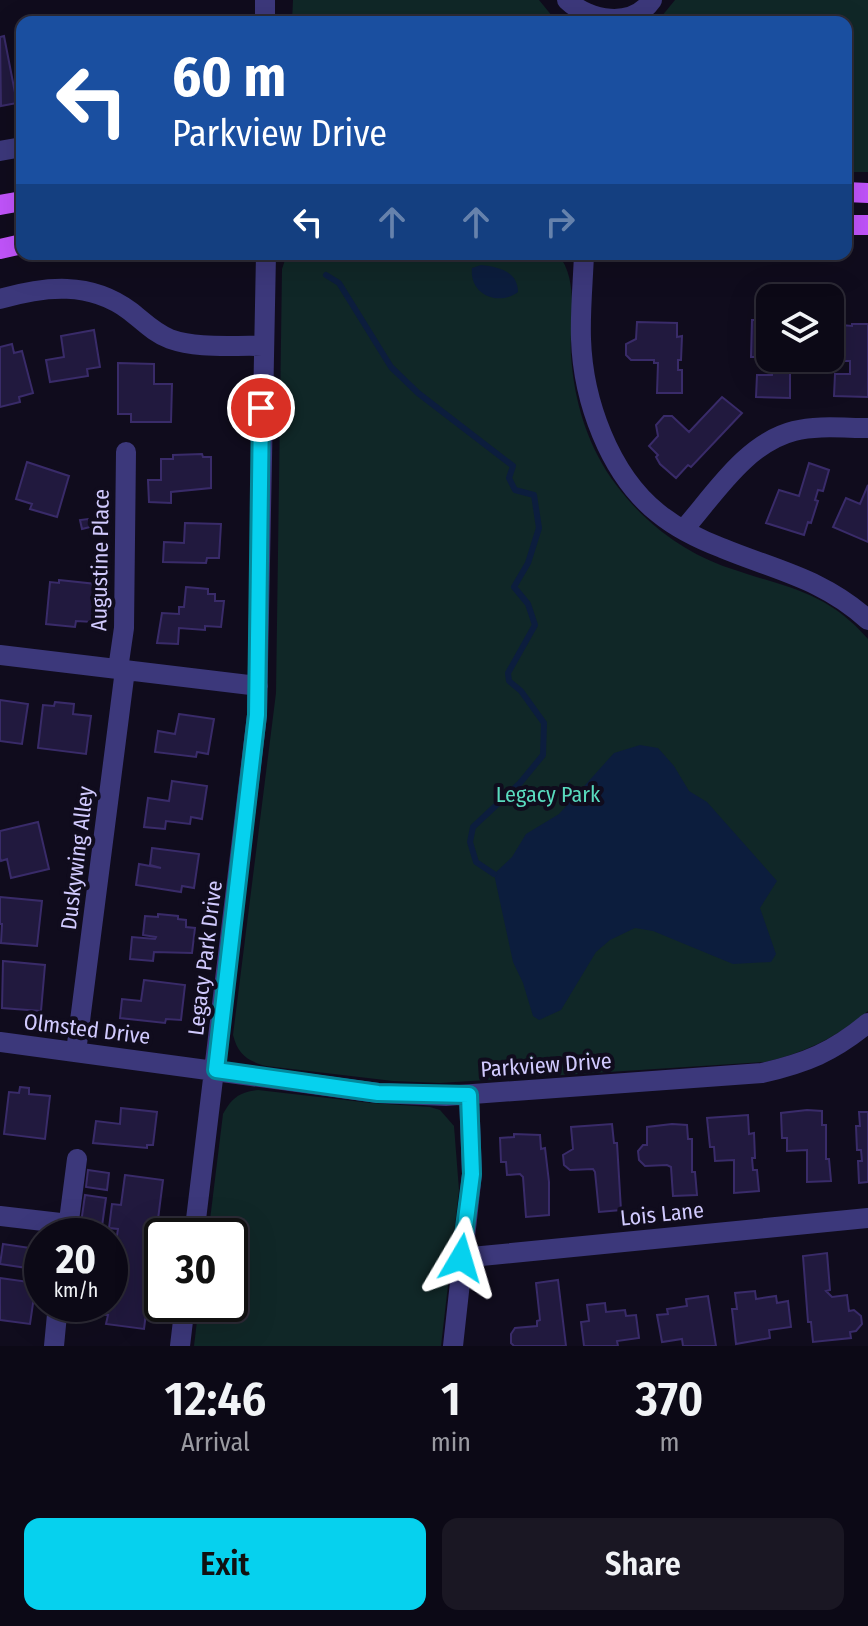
<!DOCTYPE html>
<html lang="en">
<head>
<meta charset="utf-8">
<style>
	:root { --surface:#0c0916; --page:#1a1723; --text:#f1f3f6; --muted:#9a9aa1; --line:#2c2a35; --accent:#06d1ee }
	body { margin:0; font-family:"Fira Sans Condensed",sans-serif; background:var(--page); color:var(--text); height:100vh; display:flex; flex-direction:column; font-size:30px; white-space:nowrap }
	* { box-sizing:border-box; margin:0 }
	p { font-size:26px; color:var(--muted) }
	.icon { flex:none; width:44px; height:44px; fill:none; stroke:currentColor; stroke-width:2; stroke-linecap:round; stroke-linejoin:round }
	.map { position:relative; height:1346px; overflow:hidden }
	.details { display:flex; flex-direction:column; background:var(--surface); flex:1 }
	.details>* { flex:none }
	.banner { position:absolute; left:16px; top:16px; width:836px; height:244px; border-radius:16px; box-shadow:0 8px 32px #0002,0 0 0 2px var(--line); background:#1a4fa0; color:#fff; overflow:hidden }
	.fabs { position:absolute; left:756px; top:284px; display:grid; gap:16px }
	.fabs a { display:grid; place-items:center; width:88px; height:88px; border-radius:16px; background:var(--surface); box-shadow:0 8px 32px #0002,0 0 0 2px var(--line); font-size:40px }
	.speed { position:absolute; left:24px; top:1218px; display:flex; gap:16px; font-size:40px; font-weight:700; text-align:center }
	.speed>* { display:grid; place-content:center; width:104px; height:104px; border-radius:50%; background:var(--surface); box-shadow:0 8px 32px #0002,0 0 0 2px var(--line); line-height:1 }
	.speed small { font-size:20px; font-weight:400 }
	.speed .limit { border:4px solid #111; border-radius:12px; background:#fff; color:#111 }
	.pin { position:absolute; display:grid; place-items:center; width:68px; height:68px; color:#fff; margin:-34px; border:4px solid #fff; border-radius:50%; box-shadow:0 2px 8px #0007 }
	.me { position:absolute; width:88px; margin:-44px; rotate:7deg; stroke-linejoin:round; filter:drop-shadow(0 0 6px #0008) }
	.turn { display:flex; align-items:center; gap:28px; height:168px; padding:0 24px; font-size:36px }
	.turn .icon { width:104px; height:104px; stroke-width:2.5 }
	.turn b { display:block; font-size:56px; line-height:68px }
	.lanes { display:flex; align-items:center; height:76px; padding:0 24px; background:#0003; justify-content:center; gap:40px; direction:ltr }
	.lanes .off { opacity:.35 }
	.eta { display:flex; justify-content:space-evenly; align-items:center; height:136px; text-align:center }
	.eta b { font-size:48px; font-weight:600; line-height:56px }
	.action { display:flex; gap:16px; margin-top:auto; padding:16px 24px }
	.action a { flex:1; height:92px; border-radius:16px; background:var(--accent); color:#111; font-size:32px; font-weight:600; line-height:92px; text-align:center }
	.action a+a { background:var(--page); color:var(--text) }
	.map>svg:first-child { display:block }
	.green { fill:#102727 }
	.water { fill:#0c1d3d }
	.lines { fill:none; stroke-linecap:round; stroke-linejoin:round }
	.stream { stroke:#0c1d3d; stroke-width:6 }
	.building { fill:#21193e; stroke:#392b69; stroke-width:2 }
	.minor { stroke:#3c387b; stroke-width:20 }
	.major { stroke:#c154fb; stroke-width:20 }
	.route-casing { stroke:#04889b; stroke-width:20 }
	.route { stroke:#06d1ee; stroke-width:14 }
	.labels { text-anchor:middle; dominant-baseline:central; stroke-width:8; stroke-linejoin:round; paint-order:stroke }
	.street-label { font-size:22px; fill:#d1cafe; stroke:#100c1d }
	.park-label { font-size:22px; fill:#59dbbe; stroke:#100c1d }
</style>
</head>
<body>
<div class="map">
<svg width="868" height="1346" viewBox="0 0 868 1346">
	<rect width="100%" height="100%" fill="#100c1d"/>
	<!-- green -->
	<path class="green" d="M293,0H539L557,22H292Z
		M675,0H868V172H846V22H657Z
		M287,254H558C580,282 569,321 571,355C574,402 588,448 617,486C645,523 684,553 729,568C786,588 825,590 868,639V1011C837,1037 805,1053 765,1062L440,1083L393,1081L266,1066C248,1061 238,1055 233,1035L276,693L282,269Z
		M258,1090L371,1103L430,1107L440,1110L454,1126L459,1190L441,1346H194L199,1304H230V1236H208L223,1114C232,1098 239,1092 258,1090Z"/>
	<!-- water -->
	<path class="water" d="M481,265C498,267 518,271 518,292C498,307 469,294 472,268Z
		M640,745L658,748L674,766L689,791L707,802L777,881L760,908L776,954L771,962L733,964L653,931L635,928L610,940L596,952L561,1010L539,1020L533,1016L523,983L513,962L494,874L512,857L526,834L559,814L614,753Z"/>
	<g class="lines">
		<!-- stream -->
		<path class="stream" d="M326,275L339,283L391,367L418,393L513,466L509,478L515,490L534,495L539,528L528,563L514,587L528,604L535,625L508,673L509,681L521,691L544,723L543,755L520,783L473,827L470,842L476,862L494,874"/>
	</g>
	<!-- building -->
	<path class="building" d="M140,16L141,22H103Z
		M4,36L17,103L1,106L0,37Z
		M752,320H770V357H751Z
		M637,322L677,323V337L682,336L681,360H678V370H682V393H657L658,363H654V360H631L626,355V344L636,339Z
		M830,324L852,326V324H868V397L834,396L835,374H850V361H829Z
		M94,330L100,367L87,369L88,376L50,382L46,360L64,357L61,336Z
		M12,344L14,353L22,351L33,393L19,397L20,402L0,407V347Z
		M773,358H790V398L756,397L757,375H772Z
		M118,363L154,364V384H172L171,422H131V414H118Z
		M722,397L742,413L691,467L688,465L676,478L660,464L656,457L658,455L649,446L658,436L656,425L664,416H672L689,432Z
		M202,454L203,457H211V488L171,492V503L149,502L148,480H161V459H173V455Z
		M27,462L69,476L57,517L30,509L32,504L16,499Z
		M809,463L829,470L823,491L818,490L815,500L818,501L811,523L808,522L804,535L766,523L779,490L799,496Z
		M868,485V542L833,527L846,498L860,504Z
		M88,519L90,527L82,529L80,520Z
		M185,523L221,524L219,558H207L206,563L163,562L164,542L184,543Z
		M59,580L96,584L93,622L76,621L75,627L46,624L50,582L59,583Z
		M186,587L208,589V594H215V601H224L221,627L205,626V630L179,628L178,644L157,643L162,613L179,614V607H184Z
		M0,700L28,704L22,744L0,741Z
		M55,702L74,704L73,714L91,716L86,754L38,748L43,705L54,706Z
		M179,714L214,719L208,754L197,752L196,757L155,752L158,731L175,734Z
		M172,781L207,786L202,819L191,817L190,824L166,821L165,829L144,827L148,798L169,801Z
		M38,822L49,869L11,878L7,859L1,861L0,858V831Z
		M152,848L199,854L194,888L182,886L181,892L136,885L139,864L161,868L150,865Z
		M0,897L42,901L37,946L1,943L2,924H0Z
		M158,914L178,916V919L186,920V927L195,928L192,953L154,952L153,961L130,959L132,937L155,939L156,937L143,935L145,916L158,917Z
		M3,961L45,965L41,1011L2,1008Z
		M144,980L185,985L181,1020L166,1019L165,1023L120,1018L122,999L141,1001Z
		M20,1087L29,1088V1094L50,1096L45,1139L4,1134L9,1092L19,1093Z
		M121,1108L157,1112L153,1145H147V1148L93,1143L96,1121L120,1124Z
		M807,1110L822,1111V1125H826V1159H829L831,1181L807,1182V1150L787,1151V1138H782L781,1113Z
		M859,1112H868V1182L859,1183L858,1161H862L861,1150H857L856,1126H860Z
		M748,1115L749,1134L754,1133L755,1158H752L753,1170H757L759,1191L734,1193V1160L715,1161L714,1147H710L707,1118Z
		M612,1124L614,1143H617L621,1210L599,1212L595,1172L593,1169L570,1170L564,1165L563,1155L573,1149L571,1127Z
		M672,1124L687,1125L688,1139H692V1172H695L697,1195L673,1196L671,1167L667,1165L645,1166L639,1160L638,1151L643,1145H647V1127Z
		M514,1134L540,1135L541,1149L545,1148L549,1182V1215L526,1217L523,1177L520,1174L507,1175L506,1162H501L500,1138L514,1137Z
		M88,1170L109,1173L107,1190L86,1187Z
		M125,1175L163,1180L144,1329L106,1324L108,1315L97,1314L98,1304H110L115,1260H110V1247L115,1248L118,1229L109,1228L112,1204L121,1205Z
		M85,1195L106,1198L101,1233L80,1230Z
		M3,1244L37,1249L34,1269L0,1264Z
		M827,1253L830,1290L826,1291L832,1297L847,1295L849,1311L854,1310L861,1316L862,1324L856,1331L850,1332L851,1338L813,1342L811,1322H808L803,1256Z
		M0,1278L36,1283L30,1324L0,1320Z
		M558,1280L566,1346H514L511,1343V1334L515,1328L537,1326V1321L540,1320L536,1283Z
		M755,1291L756,1299L776,1296L777,1303L788,1301L791,1327L769,1330L770,1338L736,1344L732,1309H737L735,1293Z
		M708,1296L716,1346H683L682,1339L662,1342L657,1315L668,1314L667,1309L687,1306L686,1299Z
		M605,1303L606,1312L625,1310L626,1316L636,1315L639,1338L617,1341L618,1346H584L581,1322L589,1321L587,1305Z
		M71,1304H90L88,1320L70,1318Z"/>
	<g class="lines">
		<!-- minor -->
		<path class="minor" d="M265,0V22
			M567,0C589,21 632,29 652,0
			M0,151L22,147
			M584,254C583,282 580,311 581,339C583,400 609,474 658,513C675,527 701,540 722,548C775,570 824,579 868,620
			M0,299C45,286 90,281 130,311C143,321 154,333 170,339C198,349 232,345 262,346
			M684,529C714,495 746,443 794,431C817,425 844,428 868,428
			M0,655L258,686
			M118,669L124,628L126,452
			M0,1042L378,1093L446,1096L762,1073C806,1063 833,1052 868,1023
			M76,1052L125,670
			M0,1216L69,1224
			M67,1236L77,1159
			M194,1236L257,715L266,254
			M461,1258L868,1218
			M54,1346L58,1304
			M180,1346L185,1304
			M453,1346L472,1174L469,1095"/>
		<!-- major -->
		<path class="major" d="M846,192L868,193
			M0,205L22,201
			M846,225H868
			M0,249L22,244"/>
	</g>
	<g class="lines">
		<defs>
			<path id="route" d="M261,408L257,715L216,1070L378,1093L469,1095L472,1174L461,1258"/>
		</defs>
		<!-- route casing -->
		<use href="#route" class="route-casing"/>
		<!-- route -->
		<use href="#route" class="route"/>
	</g>
	<g class="labels">
		<!-- street labels -->
		<g class="street-label">
			<text transform="translate(100 560) rotate(-89)">Augustine Place</text>
			<text transform="translate(77 858) rotate(-83)">Duskywing Alley</text>
			<text transform="translate(205 958) rotate(-83)">Legacy Park Drive</text>
			<text transform="translate(87 1029) rotate(7)">Olmsted Drive</text>
			<text transform="translate(546 1065) rotate(-4)">Parkview Drive</text>
			<text transform="translate(662 1214) rotate(-6)">Lois Lane</text>
		</g>
		<!-- park labels -->
		<g class="park-label">
			<text x="548" y="794">Legacy Park</text>
		</g>
	</g>
</svg>
<div class="fabs">
<a><svg class="icon" aria-label="layers" viewBox="0 0 24 24"><path d="M12 4l9 5-9 5-9-5zM3 14l9 5 9-5"/></svg></a>
</div>
<div class="speed"><div>20<small>km/h</small></div><div class="limit">30</div></div>
<div class="pin" style="left:261px;top:408px;background:#d93025"><svg class="icon" aria-label="arrive" viewBox="0 0 24 24"><path d="M6 21V4h12l-3 4 3 4H6"/></svg></div>
<svg class="me" style="left:461px;top:1258px" viewBox="-20 -20 40 40"><path d="M0-17L14 15 0 8-14 15z" fill="#06d1ee" stroke="#fff" stroke-width="4"/></svg>
<div class="banner">
<div class="turn"><svg class="icon" aria-label="left" viewBox="0 0 24 24"><path d="M17 20v-9H6M10 6l-5 5 5 5"/></svg><div><b>60 m</b>Parkview Drive</div></div>
<div class="lanes"><svg class="icon" aria-label="left" viewBox="0 0 24 24"><path d="M17 20v-9H6M10 6l-5 5 5 5"/></svg><svg class="icon off" aria-label="ahead" viewBox="0 0 24 24"><path d="M12 20V5M6 11l6-6 6 6"/></svg><svg class="icon off" aria-label="ahead" viewBox="0 0 24 24"><path d="M12 20V5M6 11l6-6 6 6"/></svg><svg class="icon off" aria-label="right" viewBox="0 0 24 24"><path d="M7 20v-9h11M14 6l5 5-5 5"/></svg></div>
</div>
</div>
<section class="details">
<div class="eta">
<div><b>12:46</b><p>Arrival</p></div>
<div><b>1</b><p>min</p></div>
<div><b>370</b><p>m</p></div>
</div>
<div class="action"><a>Exit</a><a>Share</a></div>
</section>
</body>
</html>
